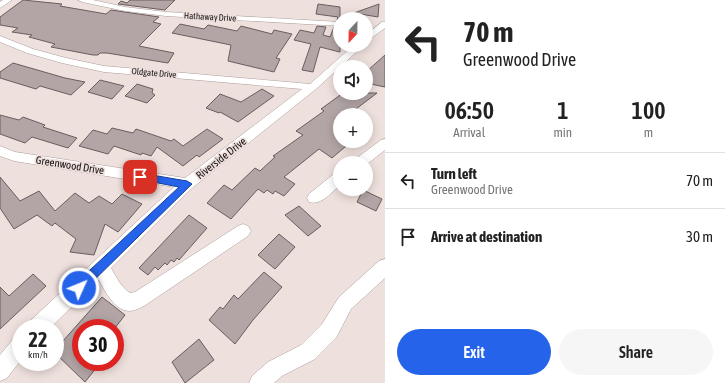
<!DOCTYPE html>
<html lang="en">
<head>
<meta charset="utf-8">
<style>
	:root { --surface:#fff; --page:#f6f6f6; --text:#222; --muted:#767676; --line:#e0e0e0; --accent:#2563eb }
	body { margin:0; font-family:"Asap Condensed",sans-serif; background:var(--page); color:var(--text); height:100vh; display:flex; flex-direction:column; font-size:15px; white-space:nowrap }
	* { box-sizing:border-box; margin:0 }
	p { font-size:13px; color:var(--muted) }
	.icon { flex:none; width:22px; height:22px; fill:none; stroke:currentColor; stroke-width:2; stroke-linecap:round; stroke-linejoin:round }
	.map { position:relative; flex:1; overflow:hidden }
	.sheet { display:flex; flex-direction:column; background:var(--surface); width:340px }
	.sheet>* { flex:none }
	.hud { background:#fff; color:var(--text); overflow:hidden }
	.needle { width:26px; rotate:202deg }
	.controls { position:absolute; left:333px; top:12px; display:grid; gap:8px }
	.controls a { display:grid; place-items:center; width:40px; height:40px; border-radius:50%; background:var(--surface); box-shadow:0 2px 10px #0003; font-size:20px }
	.speed { position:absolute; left:12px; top:319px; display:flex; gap:8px; font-size:20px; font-weight:700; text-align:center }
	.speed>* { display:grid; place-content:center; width:52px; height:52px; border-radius:50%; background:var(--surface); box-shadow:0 2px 10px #0003; line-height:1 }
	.speed small { font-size:10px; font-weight:400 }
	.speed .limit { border:6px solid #d22; background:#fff; color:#111 }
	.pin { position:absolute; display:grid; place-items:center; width:34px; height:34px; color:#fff; margin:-17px; border-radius:8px; box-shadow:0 2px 6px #0006 }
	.me { position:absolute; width:44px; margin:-22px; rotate:46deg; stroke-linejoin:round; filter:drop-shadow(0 0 3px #0008) }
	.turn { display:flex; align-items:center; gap:14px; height:84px; padding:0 12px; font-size:18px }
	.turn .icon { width:52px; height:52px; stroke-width:2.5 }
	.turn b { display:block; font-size:28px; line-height:34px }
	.eta { display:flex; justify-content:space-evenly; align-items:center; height:68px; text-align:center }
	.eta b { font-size:24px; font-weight:600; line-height:28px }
	.cta { display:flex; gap:8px; margin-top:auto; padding:8px 12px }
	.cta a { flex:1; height:46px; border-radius:24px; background:var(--accent); color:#fff; font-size:16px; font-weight:600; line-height:46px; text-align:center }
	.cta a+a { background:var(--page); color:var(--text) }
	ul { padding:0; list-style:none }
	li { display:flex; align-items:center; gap:12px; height:56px; padding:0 12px; border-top:1px solid var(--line) }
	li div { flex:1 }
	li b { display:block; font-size:15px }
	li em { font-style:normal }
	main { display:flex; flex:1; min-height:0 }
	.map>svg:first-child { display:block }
	.building { fill:#b3a5a6; stroke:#695d5e }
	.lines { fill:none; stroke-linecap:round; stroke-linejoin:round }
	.minor-casing { stroke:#ab9e9c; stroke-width:1 }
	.minor { fill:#fff; fill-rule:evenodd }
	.route { fill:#2563eb; stroke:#184099 }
	.labels { text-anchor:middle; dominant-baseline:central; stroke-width:3.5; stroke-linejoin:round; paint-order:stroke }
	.far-street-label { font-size:9px; fill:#161211; stroke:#eee0dd }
	.street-label { font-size:11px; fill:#161211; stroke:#eee0dd }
</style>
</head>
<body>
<main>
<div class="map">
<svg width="385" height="383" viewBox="0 0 385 383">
	<rect width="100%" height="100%" fill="#eee0dd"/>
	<!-- building -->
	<path class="building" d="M23,0L62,4L60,6L106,14L111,10L159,17L153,22L161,24L139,46L174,53L168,63L107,53H100L98,55H93L51,47L55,44L29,37L32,35L12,32L18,28L0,25V17Z
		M130,0H175L165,10L118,4L121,1L127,3Z
		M318,4L340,7V20H337L338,17L316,14Z
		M379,4L378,17L354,13Z
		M180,24L204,29L208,25L237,31L241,26L272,34L274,30L292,34L276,58L280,59L274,72L228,61L231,45L172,33Z
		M317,26L326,27L323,35L330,37L334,27H340V52L320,47L313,72L302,70L311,44L294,40L300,30L314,33Z
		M385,55V87L366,83V72Z
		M13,63L65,78L85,82L71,95L40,86L36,89L0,78V72Z
		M100,80L124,86L112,99L88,92Z
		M137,84L153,89L152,93L155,95L147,103L125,96Z
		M262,89L274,96L238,122L220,112L219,113L206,108L220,94L241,102Z
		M343,93H377L348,115H340V141H352L332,158L319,149L284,177L295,184L284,196L275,191L273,194L267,190L264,193L258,189L231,219L207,203L224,185L232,190L255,168L260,171L275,157L273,156L303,135L296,131L324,111L321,109Z
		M0,115L19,120L23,117L45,125L43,127L77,138L68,148L32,137L25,143L0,134Z
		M112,128L133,133L136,129L171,141L174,139L183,146L207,129L223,139L199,157L197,155L183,166L157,147L151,156L142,153L141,155L114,146L108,154L79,146L93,130L107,134Z
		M0,177L20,201L39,191L55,211L75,193L89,203L99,196L112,204L122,194L142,204L118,232L105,224L94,255L70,252L76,239L55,223L52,226L37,215L14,229L0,208Z
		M363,190L382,199L376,211L357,202Z
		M299,206L321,226L308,236L285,215Z
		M189,215L207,228L179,260L177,258L174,262L171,260L167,265L165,263L158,270L155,267L148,275L139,268Z
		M279,234L295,247L275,269L258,255Z
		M264,272L282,287L253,320L235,344L209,320L220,307L223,309L234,295L238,299Z
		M33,274L46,286L0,329V287L9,296Z
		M102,297L125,315L115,328H81V362H101L85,382L55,353V350Z
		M199,339L214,360L185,383L172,362Z"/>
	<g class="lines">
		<defs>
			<path id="minor" d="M3,0H12L0,8V2Z
				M78,0H93L125,7L166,12L340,22V26L166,16L125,11L82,2Z
				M382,22H385V28L366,42V35Z
				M0,36L33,49L66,58L104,66L310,84L354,45H364L316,89L192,188L111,268C116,277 121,287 130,293L135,292L238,226L243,224L248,226L251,231L248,236L144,306C140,308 134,311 129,311C114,310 105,291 99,280L50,328H28L30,321L174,187L14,161L0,156V146L15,152L185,178L302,89L104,72L62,63L27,53L0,42Z
				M385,139V150L366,165V163H352L354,160L381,140Z
				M340,172V185C332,192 321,206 309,202L307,198L309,194L335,173Z
				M385,259V278L351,309L336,338L315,359L282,376L274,383H249L252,376L268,362L301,345L322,324L339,297L379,261Z
				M21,335V360L7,378L0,381V355L14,338Z"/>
		</defs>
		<!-- minor casing -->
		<use href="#minor" class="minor-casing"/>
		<!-- minor -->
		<use href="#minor" class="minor"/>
	</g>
	<!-- route -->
	<path class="route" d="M140,173L187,181L192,184L83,291L79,293L75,291L73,288L75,284L179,187L137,179L136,177Z"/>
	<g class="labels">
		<!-- far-street labels -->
		<g class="far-street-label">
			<text transform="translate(210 17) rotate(3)">Hathaway Drive</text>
			<text transform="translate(154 73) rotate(5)">Oldgate Drive</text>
		</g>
		<!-- street labels -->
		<g class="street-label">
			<text transform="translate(221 158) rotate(-38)">Riverside Drive</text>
			<text transform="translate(70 165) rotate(9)">Greenwood Drive</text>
		</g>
	</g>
</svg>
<div class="controls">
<a><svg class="needle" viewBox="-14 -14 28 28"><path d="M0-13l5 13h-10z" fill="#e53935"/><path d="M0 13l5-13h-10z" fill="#767676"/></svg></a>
<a><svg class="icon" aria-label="sound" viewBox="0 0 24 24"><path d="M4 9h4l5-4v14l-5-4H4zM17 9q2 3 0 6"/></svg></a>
<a>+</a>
<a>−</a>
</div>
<div class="speed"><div>22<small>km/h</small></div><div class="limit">30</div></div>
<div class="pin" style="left:140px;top:177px;background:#d93025"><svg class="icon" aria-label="arrive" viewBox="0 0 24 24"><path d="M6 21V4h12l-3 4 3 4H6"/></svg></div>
<svg class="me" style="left:79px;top:288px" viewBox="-20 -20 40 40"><circle r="17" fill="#2563eb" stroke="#fff" stroke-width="3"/><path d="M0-11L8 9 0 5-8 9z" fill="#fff"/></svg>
</div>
<section class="sheet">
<div class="hud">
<div class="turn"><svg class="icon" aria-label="left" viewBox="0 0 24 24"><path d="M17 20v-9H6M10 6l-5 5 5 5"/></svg><div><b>70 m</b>Greenwood Drive</div></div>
</div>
<div class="eta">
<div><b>06:50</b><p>Arrival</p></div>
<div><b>1</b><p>min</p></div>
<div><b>100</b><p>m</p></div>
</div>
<ul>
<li><svg class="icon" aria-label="left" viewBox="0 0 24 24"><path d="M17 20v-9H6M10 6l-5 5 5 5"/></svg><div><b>Turn left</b><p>Greenwood Drive</p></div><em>70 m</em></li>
<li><svg class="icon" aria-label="arrive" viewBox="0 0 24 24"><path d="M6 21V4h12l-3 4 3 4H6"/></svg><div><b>Arrive at destination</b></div><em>30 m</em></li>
</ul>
<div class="cta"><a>Exit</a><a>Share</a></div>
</section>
</main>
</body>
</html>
